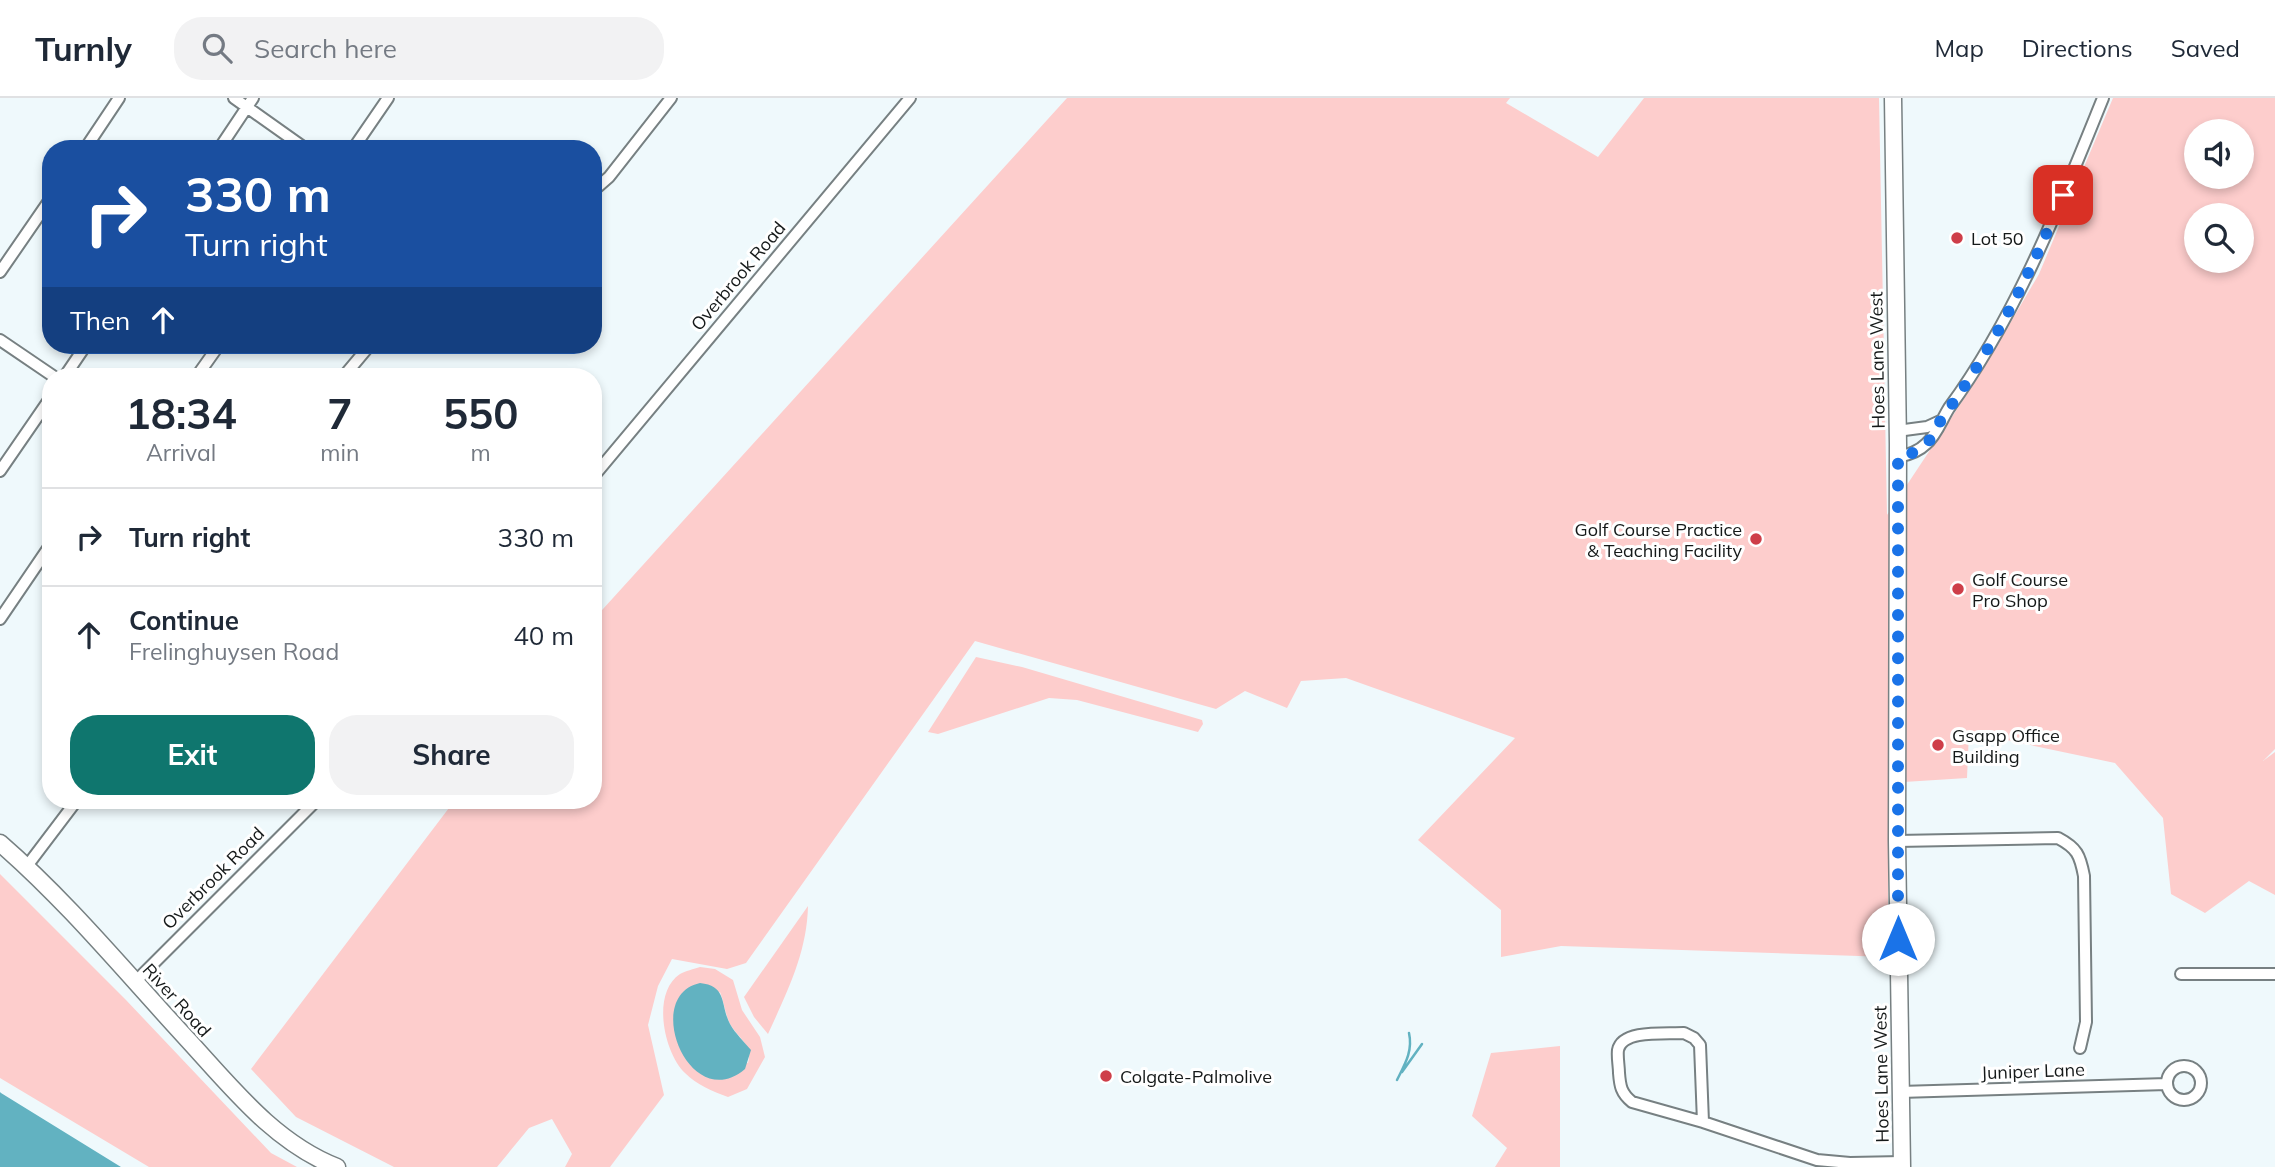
<!DOCTYPE html>
<html lang="en">
<head>
<meta charset="utf-8">
<style>
	:root { --surface:#fff; --page:#f2f2f3; --text:#1f2937; --muted:#747a83; --line:#e0e1e3; --accent:#0f766e }
	body { margin:0; font-family:Mulish,sans-serif; background:var(--page); color:var(--text); height:100vh; display:flex; flex-direction:column; font-size:26px; white-space:nowrap }
	* { box-sizing:border-box; margin:0 }
	p { font-size:23px; color:var(--muted) }
	.icon { flex:none; width:38px; height:38px; fill:none; stroke:currentColor; stroke-width:2; stroke-linecap:round; stroke-linejoin:round }
	.map { position:relative; flex:1; overflow:hidden }
	.side { position:absolute; left:42px; top:270px; width:560px; height:441px; display:flex; flex-direction:column; background:var(--surface); border-radius:28px; box-shadow:0 4px 10px #0003 }
	.side>* { flex:none }
	.hud { position:absolute; left:42px; top:42px; width:560px; height:214px; border-radius:28px; box-shadow:0 4px 10px #0003; background:#1a4fa0; color:#fff; overflow:hidden }
	.buttons { position:absolute; left:2184px; top:21px; display:grid; gap:14px }
	.buttons a { display:grid; place-items:center; width:70px; height:70px; border-radius:50%; background:var(--surface); box-shadow:0 4px 10px #0003; font-size:35px }
	.pin { position:absolute; display:grid; place-items:center; width:60px; height:60px; color:#fff; margin:-30px; border-radius:14px; box-shadow:0 4px 10px #0006 }
	.me { position:absolute; width:77px; margin:-38px; rotate:0deg; stroke-linejoin:round; filter:drop-shadow(0 0 5px #0008) }
	.turn { display:flex; align-items:center; gap:24px; height:147px; padding:0 28px; font-size:32px }
	.turn .icon { width:91px; height:91px; stroke-width:2.5 }
	.turn b { display:block; font-size:49px; line-height:60px }
	.then { display:flex; align-items:center; height:66px; padding:0 28px; background:#0003; gap:14px; font-size:26px }
	.eta { display:flex; justify-content:space-evenly; align-items:center; height:119px; text-align:center }
	.eta b { font-size:42px; font-weight:700; line-height:49px }
	.action { display:flex; gap:14px; margin-top:auto; padding:14px 28px }
	.action a { flex:1; height:80px; border-radius:28px; background:var(--accent); color:#fff; font-size:28px; font-weight:700; line-height:80px; text-align:center }
	.action a+a { background:var(--page); color:var(--text) }
	ul { padding:0; list-style:none }
	li { display:flex; align-items:center; gap:21px; height:98px; padding:0 28px; border-top:2px solid var(--line) }
	li div { flex:1 }
	li b { display:block; font-size:26px }
	li em { font-style:normal }
	header { display:flex; align-items:center; gap:42px; box-sizing:border-box; height:98px; padding:0 35px; background:var(--surface); border-bottom:2px solid var(--line) }
	header strong { font-size:33px }
	nav { display:flex; gap:38px; margin-inline-start:auto; font-size:24px }
	.search { width:490px; height:63px; background:var(--page); display:flex; align-items:center; gap:18px; box-sizing:border-box; padding:0 24px; border-radius:28px; color:var(--muted); font-size:26px }
	.map>svg:first-child { display:block }
	.green { fill:#fdcdcc; fill-rule:evenodd }
	.water { fill:#62b2c1 }
	.lines { fill:none; stroke-linecap:round; stroke-linejoin:round }
	.stream { stroke:#62b2c1; stroke-width:2.5 }
	.street-casing { stroke:#778082; stroke-width:14 }
	.secondary-casing { stroke:#778082; stroke-width:19 }
	.street { stroke:#fff; stroke-width:10 }
	.secondary { stroke:#fff; stroke-width:16 }
	.route { stroke:#1a73e8; stroke-width:12; stroke-dasharray:0 21.6 }
	.poi-dot { fill:#ce3e49; stroke:#fff; stroke-width:2.5 }
	.labels { text-anchor:middle; dominant-baseline:central; stroke-width:6; stroke-linejoin:round; paint-order:stroke }
	.poi-label { font-size:18px; fill:#151919; stroke:#fff; text-anchor:start }
	.street-label { font-size:18px; fill:#151919; stroke:#fff }
</style>
</head>
<body>
<header>
<strong>Turnly</strong>
<div class="search"><svg class="icon" aria-label="search" viewBox="0 0 24 24"><circle cx="10" cy="10" r="6"/><path d="M15 15l6 6"/></svg>Search here</div>
<nav><a>Map</a><a>Directions</a><a>Saved</a></nav>
</header>
<div class="map">
<svg width="2275" height="1069" viewBox="0 0 2275 1069">
	<rect width="100%" height="100%" fill="#eff9fc"/>
	<!-- green -->
	<path class="green" d="M1067,0H1510L1506,5L1598,59L1644,0H1879L1887,417L1979,278L2039,176L2113,0H2275V651L2263,663L2275,654V797L2249,783L2205,815L2171,796L2163,720L2115,665L1969,634L1967,680L1888,685V859L1561,848L1501,859V812L1418,742L1515,640L1346,580L1301,583L1287,610L1245,593L1216,611L975,543L746,865L727,871L672,861L658,888L648,927L664,997L610,1069H565L572,1056L552,1021L529,1030L497,1069H394L296,1019L251,971L455,702H593V522ZM2196,33H2242V79H2196ZM2196,117H2242V163H2196Z
		M976,559L1022,569L1202,622L1203,626L1198,634L1077,602L1049,600L938,636L928,634Z
		M0,776L126,902L271,1055L297,1069H149L0,980Z
		M808,808C807,855 787,894 768,936L754,919L744,899Z
		M700,869L715,871L733,882L742,912L760,939L765,959L747,991L728,999C712,993 697,987 685,975C664,955 651,895 680,876C685,873 694,871 700,869ZM720,894C724,904 725,916 730,926C738,940 753,947 748,965L675,937Z
		M1560,948V1069H1495L1507,1050L1472,1018L1491,955Z"/>
	<!-- water -->
	<path class="water" d="M700,885C728,888 720,907 730,926C735,935 745,945 751,952L745,971C690,1018 641,898 700,885Z
		M0,994L1,995L121,1069H0Z"/>
	<g class="lines">
		<!-- stream -->
		<path class="stream" d="M1402,974L1422,946
			M1397,982C1405,966 1413,953 1409,935"/>
		<defs>
			<path id="street" d="M234,0L306,51
				M85,51L119,0
				M219,51L253,0
				M353,51L388,0
				M593,93L609,79L671,0
				M0,174L51,100
				M0,242L53,278
				M65,278L86,247
				M197,278L219,247
				M344,278L370,247
				M1897,333L1927,329L1940,323
				M1898,359C1908,357 1918,354 1926,346C1936,338 1942,321 1949,310C2017,217 2060,106 2103,0
				M0,373L51,299
				M593,379L910,0
				M0,521L51,446
				M1897,743L2058,740C2077,750 2080,757 2084,778L2086,924L2080,950
				M27,768L77,702
				M2181,876H2275
				M135,884L317,702
				M1684,935L1694,940L1700,947L1703,1024L1632,1004C1621,995 1620,988 1619,975C1619,968 1617,959 1618,952C1622,931 1667,936 1684,935Z
				M2167 985a17 17 0 1 1 34 0a17 17 0 1 1-34 0Z
				M1900,994L2167,986
				M1703,1024L1817,1062L1850,1065L1902,1064"/>
			<path id="secondary" d="M1893,0L1898,346L1897,743L1902,1069
				M0,745C68,804 127,876 188,942C232,990 275,1045 337,1069"/>
		</defs>
		<!-- street casing -->
		<use href="#street" class="street-casing"/>
		<!-- secondary casing -->
		<use href="#secondary" class="secondary-casing"/>
		<!-- street -->
		<use href="#street" class="street"/>
		<!-- secondary -->
		<use href="#secondary" class="secondary"/>
	</g>
	<g class="lines">
		<!-- route -->
		<path class="route" d="M1898,841V359C1908,357 1918,354 1926,346C1934,339 1937,327 1943,319C1993,251 2031,174 2063,97"/>
	</g>
	<!-- markers -->
	<g class="poi-dot">
		<circle cx="1957" cy="140" r="7"/>
		<circle cx="1756" cy="441" r="7"/>
		<circle cx="1958" cy="491" r="7"/>
		<circle cx="1938" cy="647" r="7"/>
		<circle cx="1106" cy="978" r="7"/>
	</g>
	<g class="labels">
		<!-- poi labels -->
		<g class="poi-label">
			<text x="1971" y="140">Lot 50</text>
			<text x="1742" y="431" text-anchor="end">Golf Course Practice<tspan x="1742" dy="21">&amp; Teaching Facility</tspan></text>
			<text x="1972" y="481">Golf Course<tspan x="1972" dy="21">Pro Shop</tspan></text>
			<text x="1952" y="637">Gsapp Office<tspan x="1952" dy="21">Building</tspan></text>
			<text x="1120" y="978">Colgate-Palmolive</text>
		</g>
		<!-- street labels -->
		<g class="street-label">
			<text transform="translate(738 178) rotate(-50)">Overbrook Road</text>
			<text transform="translate(1877 262) rotate(-91)">Hoes Lane West</text>
			<text transform="translate(213 780) rotate(-45)">Overbrook Road</text>
			<text transform="translate(177 902) rotate(48)">River Road</text>
			<text transform="translate(2033 973) rotate(-2)">Juniper Lane</text>
			<text transform="translate(1881 976) rotate(-91)">Hoes Lane West</text>
		</g>
	</g>
</svg>
<div class="buttons">
<a><svg class="icon" aria-label="sound" viewBox="0 0 24 24"><path d="M4 9h4l5-4v14l-5-4H4zM17 9q2 3 0 6"/></svg></a>
<a><svg class="icon" aria-label="search" viewBox="0 0 24 24"><circle cx="10" cy="10" r="6"/><path d="M15 15l6 6"/></svg></a>
</div>
<div class="pin" style="left:2063px;top:97px;background:#d93025"><svg class="icon" aria-label="arrive" viewBox="0 0 24 24"><path d="M6 21V4h12l-3 4 3 4H6"/></svg></div>
<svg class="me" style="left:1898px;top:841px" viewBox="-20 -20 40 40"><circle r="19" fill="#fff"/><path d="M0-13L10 11 0 6-10 11z" fill="#1a73e8"/></svg>
<div class="hud">
<div class="turn"><svg class="icon" aria-label="right" viewBox="0 0 24 24"><path d="M7 20v-9h11M14 6l5 5-5 5"/></svg><div><b>330 m</b>Turn right</div></div>
<div class="then">Then<svg class="icon" aria-label="ahead" viewBox="0 0 24 24"><path d="M12 20V5M6 11l6-6 6 6"/></svg></div>
</div>
<section class="side">
<div class="eta">
<div><b>18:34</b><p>Arrival</p></div>
<div><b>7</b><p>min</p></div>
<div><b>550</b><p>m</p></div>
</div>
<ul>
<li><svg class="icon" aria-label="right" viewBox="0 0 24 24"><path d="M7 20v-9h11M14 6l5 5-5 5"/></svg><div><b>Turn right</b></div><em>330 m</em></li>
<li><svg class="icon" aria-label="ahead" viewBox="0 0 24 24"><path d="M12 20V5M6 11l6-6 6 6"/></svg><div><b>Continue</b><p>Frelinghuysen Road</p></div><em>40 m</em></li>
</ul>
<div class="action"><a>Exit</a><a>Share</a></div>
</section>
</div>
</body>
</html>
